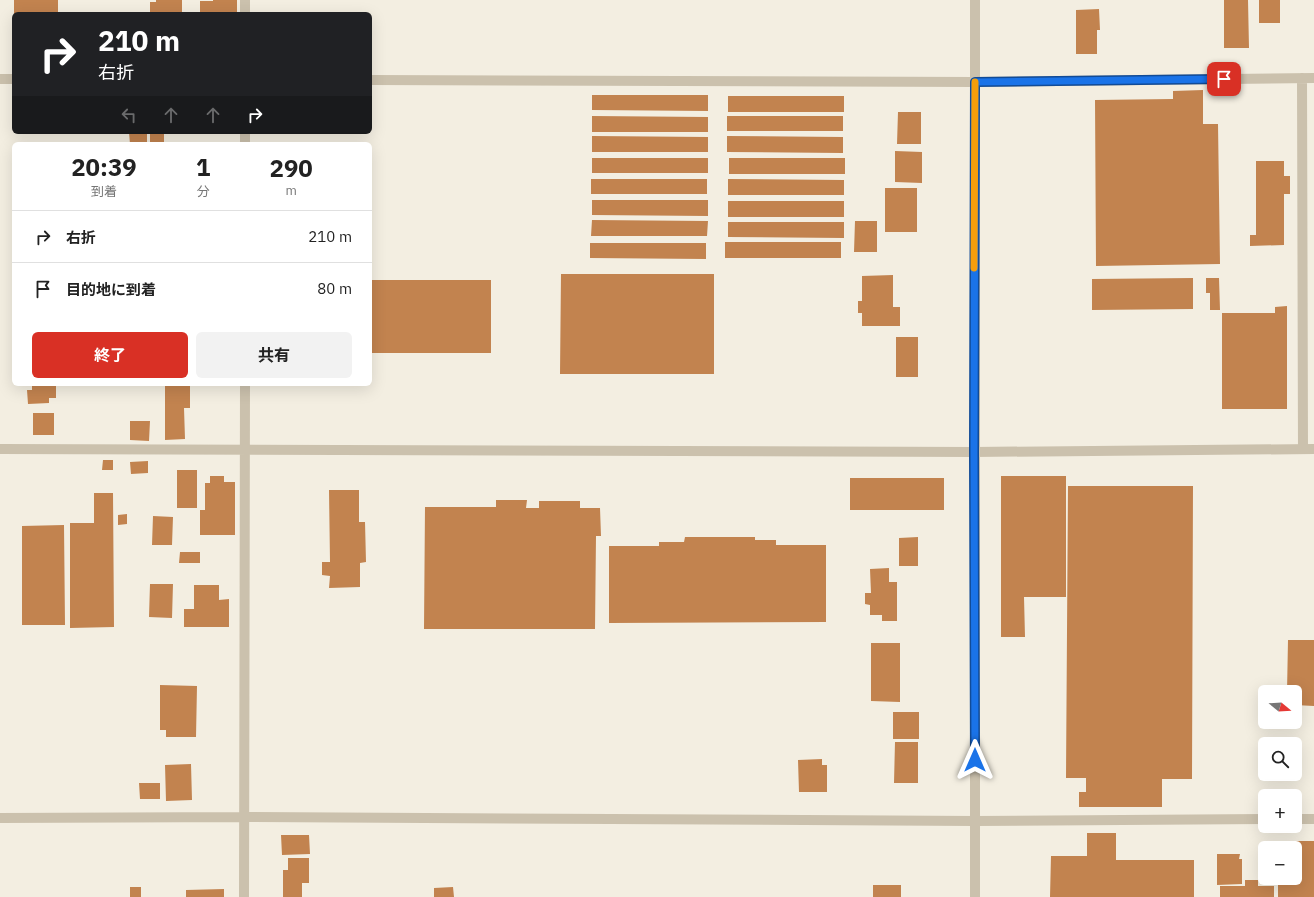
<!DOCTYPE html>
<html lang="ja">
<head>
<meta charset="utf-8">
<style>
	:root { --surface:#fff; --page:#f2f2f2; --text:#222; --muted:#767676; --line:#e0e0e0; --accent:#d93025 }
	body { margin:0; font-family:"IBM Plex Sans","Noto Sans JP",sans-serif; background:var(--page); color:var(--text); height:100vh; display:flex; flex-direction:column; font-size:15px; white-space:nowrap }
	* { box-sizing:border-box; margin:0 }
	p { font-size:13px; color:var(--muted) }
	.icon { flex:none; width:22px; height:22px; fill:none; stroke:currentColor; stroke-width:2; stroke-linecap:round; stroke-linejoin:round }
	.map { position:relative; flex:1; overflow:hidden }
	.sheet { position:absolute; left:12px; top:142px; width:360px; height:244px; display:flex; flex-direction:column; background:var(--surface); border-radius:6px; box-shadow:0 4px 16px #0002 }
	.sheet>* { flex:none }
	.banner { position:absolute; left:12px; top:12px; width:360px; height:122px; border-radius:6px; box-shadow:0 4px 16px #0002; background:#202124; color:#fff; overflow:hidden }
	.needle { width:26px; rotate:108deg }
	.tools { position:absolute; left:1258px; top:685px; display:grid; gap:8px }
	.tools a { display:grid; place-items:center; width:44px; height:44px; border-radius:6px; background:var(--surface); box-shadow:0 4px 16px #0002; font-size:20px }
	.pin { position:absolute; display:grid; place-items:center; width:34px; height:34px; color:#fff; margin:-17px; border-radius:8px; box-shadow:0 2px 6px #0006 }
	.me { position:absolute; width:44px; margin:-22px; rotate:0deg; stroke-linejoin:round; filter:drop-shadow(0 0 3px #0008) }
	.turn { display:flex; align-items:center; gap:14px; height:84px; padding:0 20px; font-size:18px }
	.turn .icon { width:52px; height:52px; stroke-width:2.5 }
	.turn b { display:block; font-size:28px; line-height:34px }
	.lanes { display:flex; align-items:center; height:38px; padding:0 20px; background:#0003; justify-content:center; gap:20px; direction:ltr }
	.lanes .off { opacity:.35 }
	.eta { display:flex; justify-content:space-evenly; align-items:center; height:68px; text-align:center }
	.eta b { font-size:24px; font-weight:700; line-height:28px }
	.primary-button { display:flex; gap:8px; margin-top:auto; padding:8px 20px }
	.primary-button a { flex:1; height:46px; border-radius:6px; background:var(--accent); color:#fff; font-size:16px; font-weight:700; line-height:46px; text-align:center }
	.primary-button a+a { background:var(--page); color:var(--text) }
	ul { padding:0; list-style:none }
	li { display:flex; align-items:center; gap:12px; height:52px; padding:0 20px; border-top:1px solid var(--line) }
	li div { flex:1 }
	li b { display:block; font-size:15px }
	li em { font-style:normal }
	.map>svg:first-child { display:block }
	.building { fill:#c2834f }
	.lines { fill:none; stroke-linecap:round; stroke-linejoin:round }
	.street { stroke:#cbc1ad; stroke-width:10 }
	.route-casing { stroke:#114b97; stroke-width:10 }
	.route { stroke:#1a73e8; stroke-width:7 }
	.slow { stroke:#f59e0b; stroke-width:7 }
</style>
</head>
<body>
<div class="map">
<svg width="1314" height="897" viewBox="0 0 1314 897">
	<rect width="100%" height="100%" fill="#f3eee1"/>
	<!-- building -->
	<path class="building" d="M14,0H58V14H14Z
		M156,0H182V14H150V2H156Z
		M213,0H237V14H200V1H213Z
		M1224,0H1248L1249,48H1224Z
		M1259,0H1280V23H1259Z
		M1099,9L1100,30H1097V54H1076V10Z
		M1203,90V124H1218L1220,264L1096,266L1095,100L1173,99V91Z
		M592,95H708V111L592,110Z
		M728,96H844V112H728Z
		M898,112H921V144H897Z
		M592,116L708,117V132H592Z
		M727,116H843V131H727Z
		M129,132H147V144H130Z
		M150,132H164V142H168V144H150Z
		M592,136L708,137V152H592Z
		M727,136L843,137V153L727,152Z
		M895,151L922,152V183L895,182Z
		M592,158H708V173H592Z
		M729,158H845V174H729Z
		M1256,161H1284V176H1290V194H1284V245L1250,246V235H1256Z
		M591,179H707V194H591Z
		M728,179L844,180V195H728Z
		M885,188H917V232H885Z
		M592,200H708V216L592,215Z
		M728,201H844V217H728Z
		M592,220L708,221L707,236H591Z
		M855,221H877V252H854Z
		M728,222H844V238L728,237Z
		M725,242H841V258H725Z
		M590,243H706V259L590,258Z
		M561,274H714V374H560Z
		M893,275V307H900V326H862V313H858V301H862V276Z
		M1193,278V309L1092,310V279Z
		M1206,278H1219L1220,310H1210V293H1206Z
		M370,280H491V353H370Z
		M1287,306V409H1222V313H1275V307Z
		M896,337H918V377H896Z
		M32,384H56V398H49V403L28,404L27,390H32Z
		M165,384H190V408H184L185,439L165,440Z
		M33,413H54V435H33Z
		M130,421H150L149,441L130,440Z
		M103,460H113V470H102Z
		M148,461V473L131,474L130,462Z
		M177,470H197V508H177Z
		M210,476H224V482H235V535H200V510H205V483H210Z
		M1001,476H1066V597H1024L1025,637H1001Z
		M850,478H944V510H850Z
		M1068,486H1193L1192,779H1162V807H1079V792H1086V778H1066Z
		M329,490H359V522H365L366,562L360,563V587L329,588L330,576L322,575V562H330Z
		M94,493H113L114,627L70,628V523H94Z
		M496,500H527L526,508H539V501H580V508H600L601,536H596L595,629H424L425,507H496Z
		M127,514V524L118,525V515Z
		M153,516L173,517L172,545H152Z
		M64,525L65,625H22V526Z
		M685,537H755V540H776V545H826V622L609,623V546H659V542H684Z
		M918,537V566H899V538Z
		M180,552H200V563H179Z
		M889,568V582H897V621H882V615H870V605L865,604V593H871L870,569Z
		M150,584H173L172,618L149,617Z
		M194,585H219V600L229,599V627H184V609H194Z
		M1288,640H1314V706L1295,705V692H1287Z
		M871,643H900V702L871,701Z
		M160,685L197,686L196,737H166V730H160Z
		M893,712H919V739H893Z
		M895,742H918V783H894Z
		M822,759V765H827V792H799L798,760Z
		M191,764L192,800L166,801L165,765Z
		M139,783H160V799H140Z
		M1087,833H1116V860H1194V897H1050L1051,856H1087Z
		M281,835H309L310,854L282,855Z
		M1285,841H1314V897H1278V878H1295V848H1285Z
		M1217,854H1240L1239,859H1242V884L1217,885Z
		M288,858H309V883H302V897H283V870H288Z
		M1245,880H1258V886H1274V897H1220V886H1245Z
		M873,885H901V897H873Z
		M130,887H141V897H130Z
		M453,887L454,897H434V888Z
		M224,889V897H186V890Z"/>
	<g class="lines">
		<!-- street -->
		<path class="street" d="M975,0V897
			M245,14V0
			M1302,78L1303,449
			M0,79H14
			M370,80L975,82L1314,78
			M245,132V144
			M0,449L974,452L1314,449
			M0,818L244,817L975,821L1265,819
			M1295,819H1314
			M244,897L245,384"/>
	</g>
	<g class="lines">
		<defs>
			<path id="route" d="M975,760L974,452L975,82L1224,79"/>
		</defs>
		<!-- route casing -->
		<use href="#route" class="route-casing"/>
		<!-- route -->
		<use href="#route" class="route"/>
		<!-- slow -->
		<path class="slow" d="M974,268L975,82"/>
	</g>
</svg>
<div class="tools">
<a><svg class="needle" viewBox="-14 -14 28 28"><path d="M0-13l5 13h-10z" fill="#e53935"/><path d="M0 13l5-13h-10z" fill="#767676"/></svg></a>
<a><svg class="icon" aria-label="search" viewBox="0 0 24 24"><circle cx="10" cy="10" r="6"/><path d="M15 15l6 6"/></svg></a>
<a>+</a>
<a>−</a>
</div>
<div class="pin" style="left:1224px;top:79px;background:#d93025"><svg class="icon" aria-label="arrive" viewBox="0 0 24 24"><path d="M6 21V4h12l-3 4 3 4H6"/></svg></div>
<svg class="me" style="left:975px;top:760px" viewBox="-20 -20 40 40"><path d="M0-17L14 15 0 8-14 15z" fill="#1a73e8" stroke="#fff" stroke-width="4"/></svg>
<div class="banner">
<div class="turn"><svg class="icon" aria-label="right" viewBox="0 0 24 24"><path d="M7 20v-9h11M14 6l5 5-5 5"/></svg><div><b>210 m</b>右折</div></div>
<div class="lanes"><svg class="icon off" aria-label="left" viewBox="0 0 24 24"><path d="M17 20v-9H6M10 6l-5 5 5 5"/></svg><svg class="icon off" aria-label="ahead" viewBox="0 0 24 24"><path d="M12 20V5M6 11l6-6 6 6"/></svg><svg class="icon off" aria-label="ahead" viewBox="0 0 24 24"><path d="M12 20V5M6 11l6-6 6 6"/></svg><svg class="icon" aria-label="right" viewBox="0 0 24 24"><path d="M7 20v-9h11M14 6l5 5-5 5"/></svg></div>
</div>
<section class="sheet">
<div class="eta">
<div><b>20:39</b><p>到着</p></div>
<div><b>1</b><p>分</p></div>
<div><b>290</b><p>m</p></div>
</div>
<ul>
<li><svg class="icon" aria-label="right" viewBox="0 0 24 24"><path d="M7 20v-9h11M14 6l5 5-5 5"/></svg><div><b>右折</b></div><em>210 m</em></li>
<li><svg class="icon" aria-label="arrive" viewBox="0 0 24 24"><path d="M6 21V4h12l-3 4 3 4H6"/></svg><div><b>目的地に到着</b></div><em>80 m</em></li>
</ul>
<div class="primary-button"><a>終了</a><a>共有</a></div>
</section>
</div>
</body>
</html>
